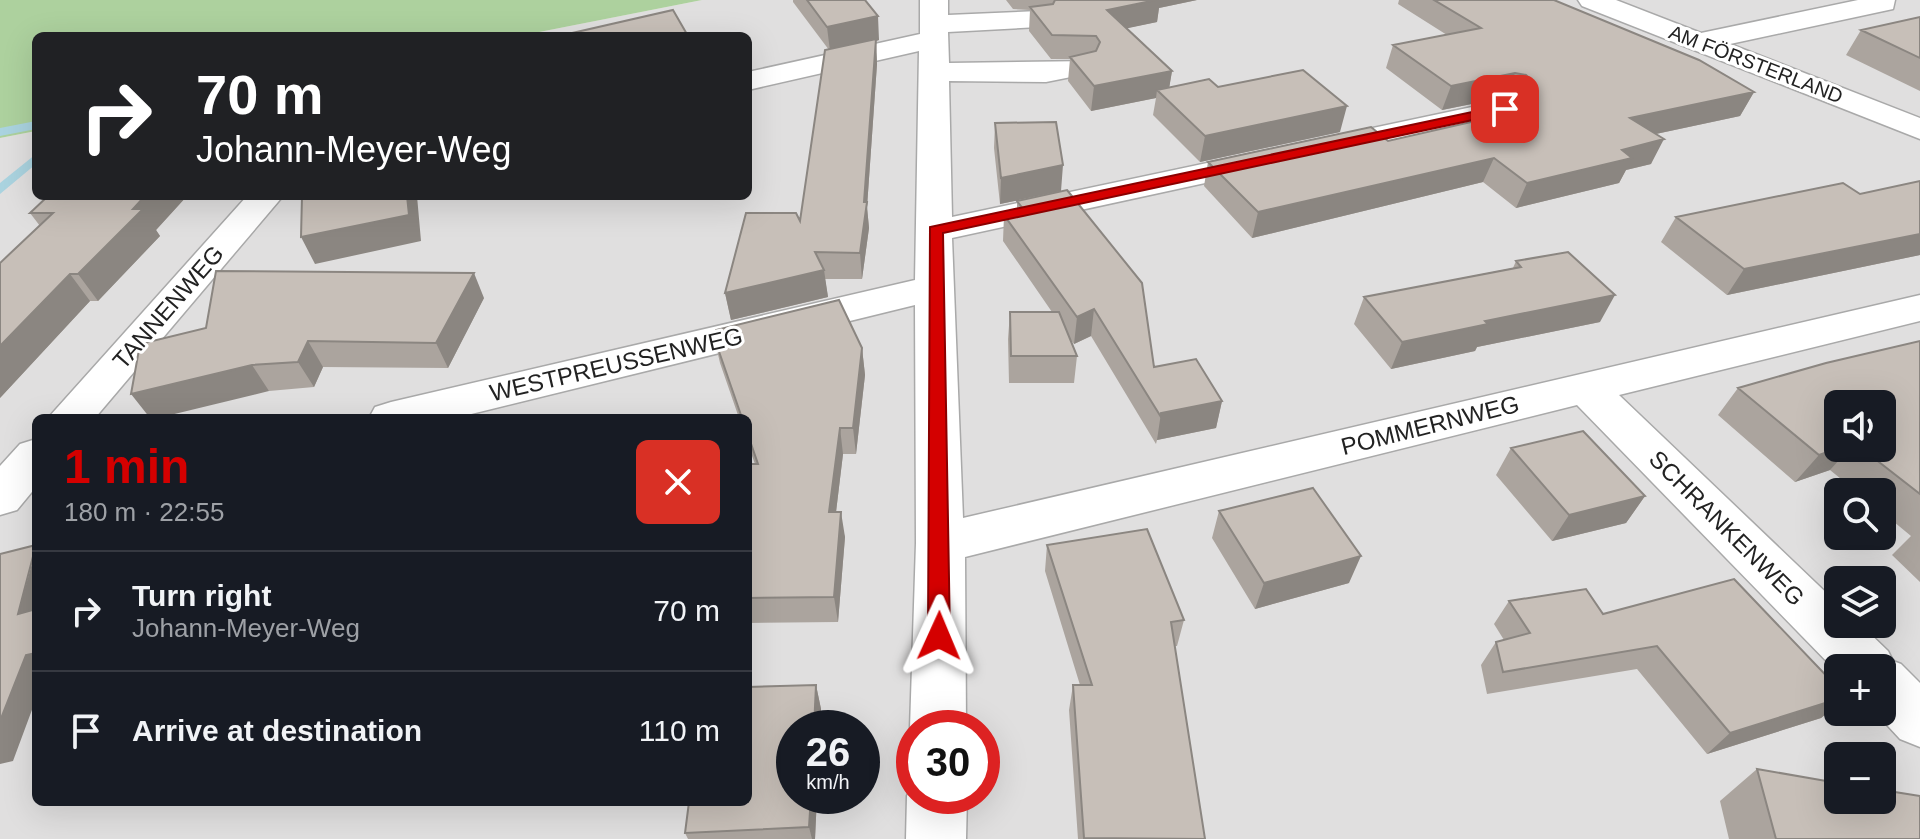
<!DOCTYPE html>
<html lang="en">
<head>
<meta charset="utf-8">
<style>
	:root { --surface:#171b24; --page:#20242c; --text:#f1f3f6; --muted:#9ea1a6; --line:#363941; --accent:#d40000 }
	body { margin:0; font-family:Helvetica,sans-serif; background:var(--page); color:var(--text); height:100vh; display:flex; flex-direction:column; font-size:30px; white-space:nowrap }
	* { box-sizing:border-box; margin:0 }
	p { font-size:26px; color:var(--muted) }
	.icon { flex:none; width:44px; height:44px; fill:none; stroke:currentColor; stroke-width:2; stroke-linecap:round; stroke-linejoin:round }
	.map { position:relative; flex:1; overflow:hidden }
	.side { position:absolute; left:32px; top:414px; width:720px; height:392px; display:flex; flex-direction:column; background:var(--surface); border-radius:12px; box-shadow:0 8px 32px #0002 }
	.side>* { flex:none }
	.hud { position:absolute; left:32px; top:32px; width:720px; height:168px; border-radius:12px; box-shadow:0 8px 32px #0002; background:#202124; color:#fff; overflow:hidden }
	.controls { position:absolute; left:1824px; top:390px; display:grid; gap:16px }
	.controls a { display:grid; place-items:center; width:72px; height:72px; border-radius:12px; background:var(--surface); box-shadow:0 8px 32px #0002; font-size:40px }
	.speed { position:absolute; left:776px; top:710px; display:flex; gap:16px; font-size:40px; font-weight:700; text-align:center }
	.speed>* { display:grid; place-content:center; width:104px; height:104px; border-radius:50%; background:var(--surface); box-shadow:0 8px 32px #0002; line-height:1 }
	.speed small { font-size:20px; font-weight:400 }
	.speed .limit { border:12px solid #d22; background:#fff; color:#111 }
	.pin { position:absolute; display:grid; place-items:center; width:68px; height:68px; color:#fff; margin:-34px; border-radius:16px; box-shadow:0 4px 12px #0006 }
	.me { position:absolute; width:88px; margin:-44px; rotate:1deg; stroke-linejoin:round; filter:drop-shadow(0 0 6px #0008) }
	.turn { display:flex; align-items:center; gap:28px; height:168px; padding:0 32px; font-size:36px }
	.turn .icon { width:104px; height:104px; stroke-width:2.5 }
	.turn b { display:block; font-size:56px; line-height:68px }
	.round { display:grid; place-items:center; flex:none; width:84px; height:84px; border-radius:12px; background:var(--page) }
	.overview { display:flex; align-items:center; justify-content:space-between; height:136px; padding:0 32px }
	h1 { font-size:48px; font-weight:700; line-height:60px; color:var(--accent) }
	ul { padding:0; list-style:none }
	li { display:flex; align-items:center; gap:24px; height:120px; padding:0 32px; border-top:2px solid var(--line) }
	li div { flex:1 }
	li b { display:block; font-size:30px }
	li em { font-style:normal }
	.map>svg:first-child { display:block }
	.residential { fill:#e0dfdf; fill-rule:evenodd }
	.forest { fill:#add19e }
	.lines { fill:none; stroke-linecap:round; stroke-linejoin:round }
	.stream { fill:#aad3df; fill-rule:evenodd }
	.minor-casing { stroke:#a9a9a9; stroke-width:3 }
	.minor { fill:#fff; fill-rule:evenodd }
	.wall { fill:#aba49e; fill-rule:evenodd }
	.shaded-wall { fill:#8b8681 }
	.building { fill:#c7bfb8; stroke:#8b8681; stroke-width:2 }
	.route { fill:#d40000; stroke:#8a0000; stroke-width:2 }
	.labels { text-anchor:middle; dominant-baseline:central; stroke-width:6; stroke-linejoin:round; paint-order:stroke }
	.far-street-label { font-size:20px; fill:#222; stroke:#fff }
	.street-label { font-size:24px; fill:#222; stroke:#fff }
</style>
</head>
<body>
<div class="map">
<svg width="1920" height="839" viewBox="0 0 1920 839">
	<rect width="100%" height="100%" fill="#f2efe9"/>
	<!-- residential -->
	<path class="residential" d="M702,0H1920V839H0V138L36,131V196H748V36H519ZM1838,404H1882V448H1838ZM36,418H748V802H36ZM1838,492H1882V536H1838ZM1838,580H1882V624H1838ZM1838,668H1882V712H1838ZM794,728H862V796H794ZM914,728H982V796H914ZM1838,756H1882V800H1838Z"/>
	<!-- forest -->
	<path class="forest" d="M0,0H702L519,36H36V131L0,138Z"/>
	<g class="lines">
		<!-- stream -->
		<path class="stream" d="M36,121V129L0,136V128Z
			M36,154V164L0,194V183Z"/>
		<defs>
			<path id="minor" d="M920,0H948V15L1039,11L1049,13L1053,19L1049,25L1039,27L948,32L949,63L1091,61L1095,67L1091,73L1046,82L949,81L952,217L1505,100L1516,102L1521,109L1516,116L1505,118L952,238L963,518L1920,295V321L1619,395L1838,604V624H1860L1888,651L1893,661L1901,664L1920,683V747L1900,739L1875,712H1882V668H1838V673L1577,405L965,557L966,728H914V737L910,728L916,543L915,305L455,418H369L375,407L391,402L915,280L919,51L748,90V72L920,34Z
				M1578,0H1616L1701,33L1858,0H1895L1893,9L1730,44L1920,118V139L1582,6Z
				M247,196H283L95,418H48Z
				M36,439V487L17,510L0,515V466L20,444Z
				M914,781V796H967L966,839H906L907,796Z"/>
		</defs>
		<!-- minor casing -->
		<use href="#minor" class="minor-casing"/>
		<!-- minor -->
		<use href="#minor" class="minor"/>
	</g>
	<!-- wall -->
	<path class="wall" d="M793,0H865L879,40L876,41L877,64L867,207L869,228L862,279H825L828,297L731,320L725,293L800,221L829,50L793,2Z
		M1006,0H1197L1159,8L1157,22L1127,28L1172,71L1169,88L1218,87L1340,132L1200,162L1153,115L1156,98L1091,111L1068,81L1070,59H1051L1029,31L1030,10L1013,9Z
		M1399,0H1554L1754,92L1740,116L1656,134L1651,164L1626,170L1619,183L1516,208L1483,182L1252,238L1204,186L1208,162L1388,141L1470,122L1477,105L1510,98L1506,97L1442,110L1386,68L1393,45L1447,35L1398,4Z
		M1920,17V91L1846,55L1861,30Z
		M995,123L1061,191L1000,204L994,148Z
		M1920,181V255L1727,295L1661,242L1676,217L1860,194Z
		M45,196H187L156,230L160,236L98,301H90L0,398L40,226L30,213L46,198Z
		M1017,201L1154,367L1222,401L1216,428L1157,440L1156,444L1091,336L1074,344L1069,338L1077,356L1074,383H1009L1008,339L1010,312H1052L1003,241L1004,215L1017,212Z
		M1516,261L1600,322L1477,347L1475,351L1391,369L1354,324L1364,297L1513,268Z
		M484,298L448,368L323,367L314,387L269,391L140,344Z
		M714,337L862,348L865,375L856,454H843L836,512L845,537L838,622L748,623V464H755L748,445V418H739L720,363Z
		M1920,341V582L1892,555L1911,536L1882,512V492H1857L1830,470L1795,482L1718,415L1738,388ZM1882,404V448H1838Z
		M1511,448L1645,496L1626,523L1552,541L1496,475Z
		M1219,511L1349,583L1255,609L1212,538Z
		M1047,545L1184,620L1177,646H1175L1205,839H1078L1069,710L1073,685H1080L1045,571Z
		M1509,601L1603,614L1838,688V704L1821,718L1707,754L1637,669L1487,694L1481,665L1496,642L1504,640L1494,624Z
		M816,685L821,709L820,728H794V796H817L815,839H688L685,833L689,802H748V687Z
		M1757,769L1920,839H1729L1720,801Z"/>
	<!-- shaded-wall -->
	<path class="shaded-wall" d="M1145,0H1197L1159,8L1157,22L1105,33L1107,10Z
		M878,16L879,40L876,41L877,64L867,207L869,228L862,279L860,253L830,51L827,27Z
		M1172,71L1168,95L1157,90L1156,98L1091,111L1094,86Z
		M1515,73L1506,97L1442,110L1451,86Z
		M1754,92L1740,116L1618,142L1630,118Z
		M1347,106L1340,132L1200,162L1205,136Z
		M1664,139L1651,164L1626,170L1619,183L1516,208L1527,183L1622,150Z
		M1494,158L1483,182L1252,238L1258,212Z
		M1063,165L1061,191L1000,204L1001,178Z
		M145,196H187L156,230L160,236L98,301L78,274Z
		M407,196H417L421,241L315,264L301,237Z
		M1920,234V255L1727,295L1744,269Z
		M824,270L828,297L731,320L725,293Z
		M474,273L484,298L448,368L436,343Z
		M70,274L90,301L0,398V346Z
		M1615,295L1600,322L1477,347L1475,351L1391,369L1402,342L1485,321Z
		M1094,309L1091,336L1074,344L1077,317Z
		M308,341L323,367L314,387L298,362Z
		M862,348L865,375L856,454L853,428Z
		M252,365L269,391L158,418H150L131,394Z
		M1222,401L1216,428L1157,440L1161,413Z
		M840,428L843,454L833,537L829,512Z
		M1839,448H1850L1830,470L1795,482L1819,455Z
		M1645,496L1626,523L1552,541L1569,515Z
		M841,512L845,537L838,622L834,597Z
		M36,549V630L18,614Z
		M1361,556L1349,583L1255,609L1264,583Z
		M36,653V699L13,761L0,764V721L26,655Z
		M816,685L821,709L820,728H814Z
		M1838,699V704L1821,718L1707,754L1730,733Z
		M811,796H817L815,839H812L809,827Z"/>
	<!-- building -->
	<path class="building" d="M807,0H865L878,16L827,27Z
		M1055,0H1156L1107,10L1172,71L1094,86L1070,57L1096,51L1100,42L1096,36L1052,35L1030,7L1053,4Z
		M1434,0H1554L1699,60L1754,92L1630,118L1664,139L1622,150L1632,158L1527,183L1494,158L1258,212L1208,162L1371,127L1388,141L1493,117L1477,105L1529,94L1534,83L1526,75L1515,73L1451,86L1393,45L1481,28Z
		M673,10L688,36H559Z
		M1920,17V58L1861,30Z
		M876,39L864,202H867L860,253L815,252L824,270L725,293L746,213H796L800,221L825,50Z
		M1303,70L1347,106L1205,136L1157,90L1209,79L1218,87Z
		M1056,122L1063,165L1001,178L995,123Z
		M1920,181V234L1744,269L1676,217L1843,183L1860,194Z
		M1067,190L1142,283L1154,367L1196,359L1222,401L1161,413V417L1094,309L1077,317L1004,215L1024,210L1017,201Z
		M48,196H145L133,209H143L78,274H70L0,346V263L53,213H30Z
		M302,196H407L409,215L301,237Z
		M1568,252L1615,295L1485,321L1488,324L1402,342L1364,297L1521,267L1516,261Z
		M216,271L474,273L436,343L308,341L298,362L252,365L131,394L140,344L206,328Z
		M839,300L862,348L853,428H840L829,512H841L834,597L748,598V464H758L748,435V418H742L714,337L716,330Z
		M1010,312H1059L1077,356H1011Z
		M1920,341V494L1861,448H1882V404H1838V448H1839L1819,455L1738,388L1826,363Z
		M1583,431L1645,496L1569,515L1511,448Z
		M1313,488L1361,556L1264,583L1219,511Z
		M1147,529L1184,620L1171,622L1205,839L1084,838L1073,685H1092L1047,545Z
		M36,545L18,614L36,609V653L26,655L0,721V554Z
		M1734,579L1838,688V699L1730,733L1657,646L1503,672L1496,642L1530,633L1509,601L1586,589L1603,614Z
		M816,685L814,728H794V796H811L809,827L685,833L689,802H748V687Z
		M1757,769L1838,783V800H1882V790L1920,796V839H1776Z"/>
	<!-- route -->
	<path class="route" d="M1505,105L1512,109L1510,112L943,233L950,636L947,642H931L928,636L930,227Z"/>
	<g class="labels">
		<!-- far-street labels -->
		<g class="far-street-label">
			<text transform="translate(1756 64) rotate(21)">AM FÖRSTERLAND</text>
		</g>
		<!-- street labels -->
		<g class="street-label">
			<text transform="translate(168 307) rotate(-49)">TANNENWEG</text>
			<text transform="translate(616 364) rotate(-13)">WESTPREUSSENWEG</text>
			<text transform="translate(1430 425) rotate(-14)">POMMERNWEG</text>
			<text transform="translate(1727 528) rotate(45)">SCHRANKENWEG</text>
		</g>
	</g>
</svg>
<div class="controls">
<a><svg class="icon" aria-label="sound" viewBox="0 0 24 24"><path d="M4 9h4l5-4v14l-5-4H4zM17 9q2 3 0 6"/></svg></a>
<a><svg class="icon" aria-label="search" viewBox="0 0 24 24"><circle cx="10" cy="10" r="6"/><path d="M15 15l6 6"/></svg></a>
<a><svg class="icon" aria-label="layers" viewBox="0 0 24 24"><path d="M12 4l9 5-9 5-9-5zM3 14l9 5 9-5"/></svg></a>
<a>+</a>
<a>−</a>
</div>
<div class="speed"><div>26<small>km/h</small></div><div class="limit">30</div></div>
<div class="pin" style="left:1505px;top:109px;background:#d93025"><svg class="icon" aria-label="arrive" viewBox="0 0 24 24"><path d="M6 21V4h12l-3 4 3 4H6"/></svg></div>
<svg class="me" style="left:939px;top:636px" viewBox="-20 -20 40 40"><path d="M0-17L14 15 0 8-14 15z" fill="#d40000" stroke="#fff" stroke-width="4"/></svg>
<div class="hud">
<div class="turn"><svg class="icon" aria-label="right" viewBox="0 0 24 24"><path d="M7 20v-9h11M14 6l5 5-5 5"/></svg><div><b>70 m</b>Johann-Meyer-Weg</div></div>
</div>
<section class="side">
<div class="overview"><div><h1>1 min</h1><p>180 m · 22:55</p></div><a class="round" style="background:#d93025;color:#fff"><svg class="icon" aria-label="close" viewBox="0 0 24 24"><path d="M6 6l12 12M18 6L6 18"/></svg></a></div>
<ul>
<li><svg class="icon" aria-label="right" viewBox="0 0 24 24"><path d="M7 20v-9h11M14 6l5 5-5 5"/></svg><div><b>Turn right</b><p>Johann-Meyer-Weg</p></div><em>70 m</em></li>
<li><svg class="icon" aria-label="arrive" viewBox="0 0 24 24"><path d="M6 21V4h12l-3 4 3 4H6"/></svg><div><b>Arrive at destination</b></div><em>110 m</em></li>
</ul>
</section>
</div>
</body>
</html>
